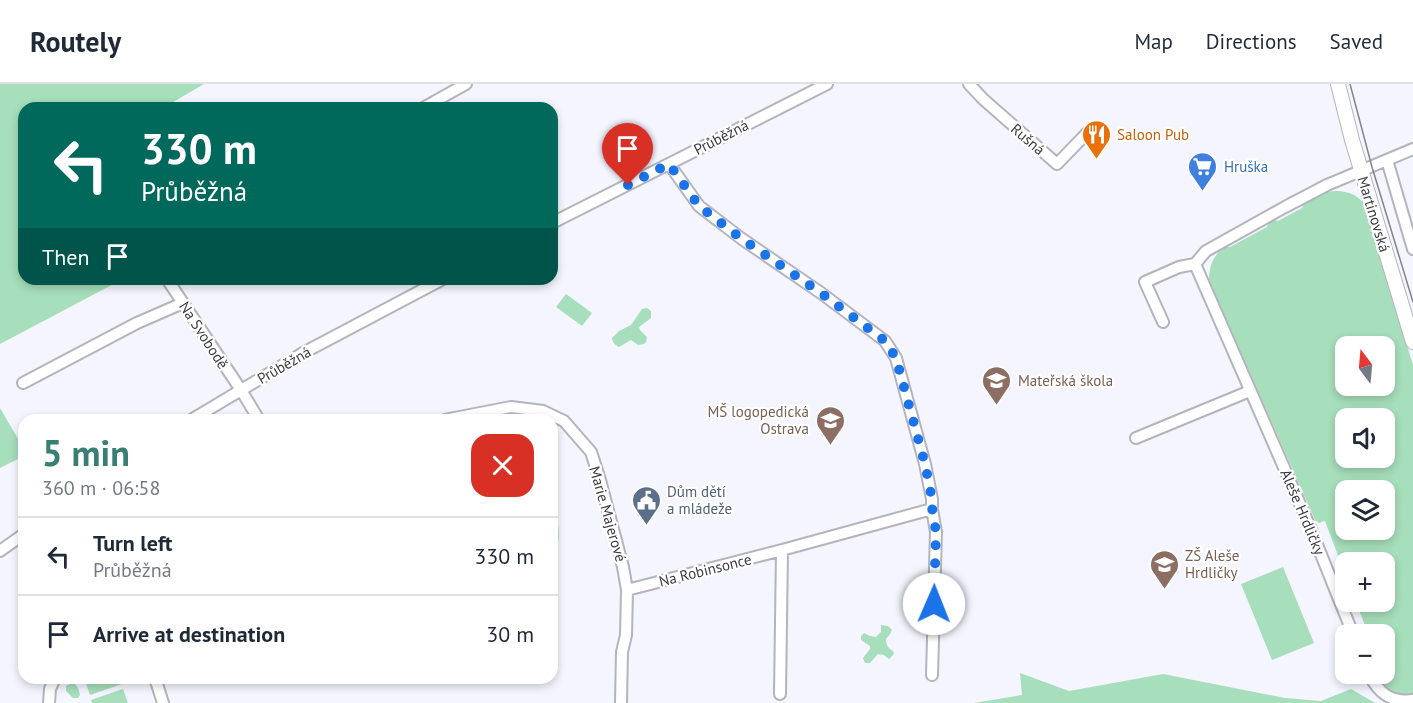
<!DOCTYPE html>
<html lang="en">
<head>
<meta charset="utf-8">
<style>
	:root { --surface:#fff; --page:#f6f6f7; --text:#1f2937; --muted:#747a83; --line:#e0e1e3; --accent:#3a7f74 }
	body { margin:0; font-family:"PT Sans",sans-serif; background:var(--page); color:var(--text); height:100vh; display:flex; flex-direction:column; font-size:22px; white-space:nowrap }
	* { box-sizing:border-box; margin:0 }
	p { font-size:20px; color:var(--muted) }
	.icon { flex:none; width:33px; height:33px; fill:none; stroke:currentColor; stroke-width:2; stroke-linecap:round; stroke-linejoin:round }
	.map { position:relative; flex:1; overflow:hidden }
	.panel { position:absolute; left:18px; top:330px; width:540px; height:270px; display:flex; flex-direction:column; background:var(--surface); border-radius:18px; box-shadow:0 3px 9px #0003 }
	.panel>* { flex:none }
	.guide { position:absolute; left:18px; top:18px; width:540px; height:183px; border-radius:18px; box-shadow:0 3px 9px #0003; background:#00695c; color:#fff; overflow:hidden }
	.needle { width:39px; rotate:344deg }
	.tools { position:absolute; left:1335px; top:252px; display:grid; gap:12px }
	.tools a { display:grid; place-items:center; width:60px; height:60px; border-radius:12px; background:var(--surface); box-shadow:0 3px 9px #0003; font-size:30px }
	.pin { position:absolute; display:grid; place-items:center; width:51px; height:51px; color:#fff; margin:-62px -26px; border-radius:50% 50% 50% 0; rotate:-45deg; box-shadow:0 0 6px #0007 }
	.pin .icon { rotate:45deg }
	.me { position:absolute; width:66px; margin:-33px; rotate:1deg; stroke-linejoin:round; filter:drop-shadow(0 0 4px #0008) }
	.turn { display:flex; align-items:center; gap:21px; height:126px; padding:0 24px; font-size:27px }
	.turn .icon { width:78px; height:78px; stroke-width:2.5 }
	.turn b { display:block; font-size:42px; line-height:51px }
	.then { display:flex; align-items:center; height:57px; padding:0 24px; background:#0003; gap:12px; font-size:22px }
	.round { display:grid; place-items:center; flex:none; width:63px; height:63px; border-radius:18px; background:var(--page) }
	.head { display:flex; align-items:center; justify-content:space-between; height:102px; padding:0 24px }
	h1 { font-size:36px; font-weight:700; line-height:45px; color:var(--accent) }
	ul { padding:0; list-style:none }
	li { display:flex; align-items:center; gap:18px; height:78px; padding:0 24px; border-top:2px solid var(--line) }
	li div { flex:1 }
	li b { display:block; font-size:22px }
	li em { font-style:normal }
	header { display:flex; align-items:center; gap:36px; box-sizing:border-box; height:84px; padding:0 30px; background:var(--surface); border-bottom:2px solid var(--line) }
	header strong { font-size:28px }
	nav { display:flex; gap:33px; margin-inline-start:auto; font-size:21px }
	.map>svg:first-child { display:block }
	.green { fill:#a7debb; fill-rule:evenodd }
	.lines { fill:none; stroke-linecap:round; stroke-linejoin:round }
	.minor-casing { stroke:#b3b4bd; stroke-width:14 }
	.tertiary-casing { stroke:#b3b4bd; stroke-width:16 }
	.minor { stroke:#fff; stroke-width:10 }
	.tertiary { stroke:#fff; stroke-width:14 }
	.tram { stroke:#83848a; stroke-width:1.5 }
	.route { stroke:#1a73e8; stroke-width:10; stroke-dasharray:0 18 }
	.labels { text-anchor:middle; dominant-baseline:central; stroke-width:4.5; stroke-linejoin:round; paint-order:stroke }
	.food-label { font-size:15px; fill:#c56008; stroke:#fff; text-anchor:start }
	.street-label { font-size:15px; fill:#3c3c40; stroke:#fff }
	.shop-label { font-size:15px; fill:#366cbe; stroke:#fff; text-anchor:start }
	.education-label { font-size:15px; fill:#785e54; stroke:#fff; text-anchor:start }
	.service-label { font-size:15px; fill:#4e5e75; stroke:#fff; text-anchor:start }
</style>
</head>
<body>
<header>
<strong>Routely</strong>
<nav><a>Map</a><a>Directions</a><a>Saved</a></nav>
</header>
<div class="map">
<svg width="1413" height="619" viewBox="0 0 1413 619">
	<rect width="100%" height="100%" fill="#f4f5fe"/>
	<!-- green -->
	<path class="green" d="M0,0H204L163,24H24V195H123L0,260Z
		M1334,107C1345,107 1356,109 1363,119L1413,281V611C1394,614 1384,605 1374,590H1384V550H1368L1356,518H1384V478H1346L1345,490L1325,437L1319,439L1315,436L1209,196C1209,181 1214,172 1224,162L1230,163L1267,143L1269,138L1273,135L1278,137L1302,124L1304,119L1321,109ZM1346,262H1384V302H1346ZM1346,334H1384V374H1346ZM1346,406H1384V446H1346Z
		M566,210L592,229L582,242L556,223Z
		M647,224L651,227V234L639,243L640,246L647,253L646,258L644,260L638,261L631,256L619,263C614,260 613,259 612,254L619,247L631,241L642,225Z
		M0,324L24,365V372L0,384Z
		M552,420C560,436 562,461 552,477Z
		M1283,483L1314,559L1272,576L1241,500Z
		M881,541L888,542L892,546L890,550L886,555C886,561 888,564 893,567L894,570L889,575L884,571L878,570L870,579H865L863,574L870,565V562L861,556V552L864,549L870,552L876,553L881,548Z
		M1020,589L1069,607L1163,590L1285,614L1321,617L1351,605L1375,619H974L1022,611Z
		M84,594H127L128,598L90,611Z
		M72,599C77,600 79,605 80,611L78,614H73L66,607V602Z
		M123,605L128,619H92L91,616Z"/>
	<g class="lines">
		<defs>
			<path id="minor" d="M969,0L983,15L1057,80L1087,49
				M423,24L466,0
				M1387,76L1413,165
				M669,80L699,122L742,155L821,209L885,257L896,274L925,380L932,415V425L936,448L932,591
				M552,139L827,0
				M1195,180L1310,443L1353,550
				M167,195L241,306L259,336
				M1163,238L1145,198L1179,183L1195,180L1206,167L1285,123L1327,101L1413,65
				M23,299L137,239L183,219
				M191,336L303,269L443,195
				M444,336L511,323L543,327L564,337L591,368L600,396L623,483L627,506L626,551L622,568L621,619
				M1136,354L1250,307
				M0,467L24,450
				M627,506L782,466L932,425
				M1369,590C1378,608 1390,619 1413,616
				M155,594L163,619
				M780,610L782,466
				M49,619L50,605L55,594"/>
			<path id="tertiary" d="M1338,0L1352,56L1413,258"/>
		</defs>
		<!-- minor casing -->
		<use href="#minor" class="minor-casing"/>
		<!-- tertiary casing -->
		<use href="#tertiary" class="tertiary-casing"/>
		<!-- minor -->
		<use href="#minor" class="minor"/>
		<!-- tertiary -->
		<use href="#tertiary" class="tertiary"/>
		<!-- tram -->
		<path class="tram" d="M1350,0L1372,83L1413,218"/>
	</g>
	<g class="lines">
		<!-- route -->
		<path class="route" d="M628,101L669,80L699,122L742,155L821,209L885,257L896,274L925,380L932,415V424L936,448L934,520"/>
	</g>
	<!-- icons -->
	<defs>
		<symbol id="restaurant-pin" viewBox="-11 -11 22 30"><path d="M0 17L-7.5 6A9.5 9.5 0 1 1 7.5 6Z" fill="#e8710a" stroke="#fff"/><path d="M-5-6h1v4h1v-4h1v4h1v-4h1v5L-1.5 .5V6h-2V.5L-5-1ZM5-6V6H3V1.5H1.5Q1.5-4 5-6Z" fill="#fff"/></symbol>
		<symbol id="supermarket-pin" viewBox="-11 -11 22 30"><path d="M0 17L-7.5 6A9.5 9.5 0 1 1 7.5 6Z" fill="#3f7fe0" stroke="#fff"/><path d="M-6-5.5h2.5l.6 2H6L4.5 2H-2.5L-4.4-4H-6ZM-1.5 3.2a1.3 1.3 0 1 0 .1 0ZM3 3.2a1.3 1.3 0 1 0 .1 0Z" fill="#fff"/></symbol>
		<symbol id="school-pin" viewBox="-11 -11 22 30"><path d="M0 17L-7.5 6A9.5 9.5 0 1 1 7.5 6Z" fill="#8d6e63" stroke="#fff"/><path d="M0-5L7-2L0 1L-7-2ZM-4 1L0 2.5L4 1V4Q0 6-4 4Z" fill="#fff"/></symbol>
		<symbol id="civic-pin" viewBox="-11 -11 22 30"><path d="M0 17L-7.5 6A9.5 9.5 0 1 1 7.5 6Z" fill="#5c6f8a" stroke="#fff"/><path d="M-.6-6.5H3V-4.5H.6V-3L4-1V1h2V6H-6V1h2V-1L-.6-3ZM-1.2 2.5V6h2.4V2.5Z" fill="#fff"/></symbol>
	</defs>
	<g fill-rule="evenodd">
		<use href="#restaurant-pin" x="1080" y="34" width="33" height="45"/>
		<use href="#supermarket-pin" x="1186" y="66" width="33" height="45"/>
		<use href="#school-pin" x="980" y="280" width="33" height="45"/>
		<use href="#school-pin" x="814" y="320" width="33" height="45"/>
		<use href="#civic-pin" x="630" y="400" width="33" height="45"/>
		<use href="#school-pin" x="1148" y="464" width="33" height="45"/>
	</g>
	<g class="labels">
		<!-- food labels -->
		<g class="food-label">
			<text x="1117" y="50">Saloon Pub</text>
		</g>
		<!-- street labels -->
		<g class="street-label">
			<text transform="translate(721 53) rotate(-27)">Průběžná</text>
			<text transform="translate(1028 55) rotate(41)">Rušná</text>
			<text transform="translate(1374 130) rotate(73)">Martinovská</text>
			<text transform="translate(204 251) rotate(57)">Na Svobodě</text>
			<text transform="translate(284 281) rotate(-30)">Průběžná</text>
			<text transform="translate(1303 428) rotate(67)">Aleše Hrdličky</text>
			<text transform="translate(608 430) rotate(74)">Marie Majerové</text>
			<text transform="translate(705 486) rotate(-14)">Na Robinsonce</text>
		</g>
		<!-- shop labels -->
		<g class="shop-label">
			<text x="1224" y="82">Hruška</text>
		</g>
		<!-- education labels -->
		<g class="education-label">
			<text x="1018" y="296">Mateřská škola</text>
			<text x="809" y="327" text-anchor="end">MŠ logopedická<tspan x="809" dy="17">Ostrava</tspan></text>
			<text x="1185" y="471">ZŠ Aleše<tspan x="1185" dy="17">Hrdličky</tspan></text>
		</g>
		<!-- service labels -->
		<g class="service-label">
			<text x="667" y="407">Dům dětí<tspan x="667" dy="17">a mládeže</tspan></text>
		</g>
	</g>
</svg>
<div class="tools">
<a><svg class="needle" viewBox="-14 -14 28 28"><path d="M0-13l5 13h-10z" fill="#e53935"/><path d="M0 13l5-13h-10z" fill="#747a83"/></svg></a>
<a><svg class="icon" aria-label="sound" viewBox="0 0 24 24"><path d="M4 9h4l5-4v14l-5-4H4zM17 9q2 3 0 6"/></svg></a>
<a><svg class="icon" aria-label="layers" viewBox="0 0 24 24"><path d="M12 4l9 5-9 5-9-5zM3 14l9 5 9-5"/></svg></a>
<a>+</a>
<a>−</a>
</div>
<div class="pin" style="left:628px;top:101px;background:#d93025"><svg class="icon" aria-label="arrive" viewBox="0 0 24 24"><path d="M6 21V4h12l-3 4 3 4H6"/></svg></div>
<svg class="me" style="left:934px;top:520px" viewBox="-20 -20 40 40"><circle r="19" fill="#fff"/><path d="M0-13L10 11 0 6-10 11z" fill="#1a73e8"/></svg>
<div class="guide">
<div class="turn"><svg class="icon" aria-label="left" viewBox="0 0 24 24"><path d="M17 20v-9H6M10 6l-5 5 5 5"/></svg><div><b>330 m</b>Průběžná</div></div>
<div class="then">Then<svg class="icon" aria-label="arrive" viewBox="0 0 24 24"><path d="M6 21V4h12l-3 4 3 4H6"/></svg></div>
</div>
<section class="panel">
<div class="head"><div><h1>5 min</h1><p>360 m · 06:58</p></div><a class="round" style="background:#d93025;color:#fff"><svg class="icon" aria-label="close" viewBox="0 0 24 24"><path d="M6 6l12 12M18 6L6 18"/></svg></a></div>
<ul>
<li><svg class="icon" aria-label="left" viewBox="0 0 24 24"><path d="M17 20v-9H6M10 6l-5 5 5 5"/></svg><div><b>Turn left</b><p>Průběžná</p></div><em>330 m</em></li>
<li><svg class="icon" aria-label="arrive" viewBox="0 0 24 24"><path d="M6 21V4h12l-3 4 3 4H6"/></svg><div><b>Arrive at destination</b></div><em>30 m</em></li>
</ul>
</section>
</div>
</body>
</html>
